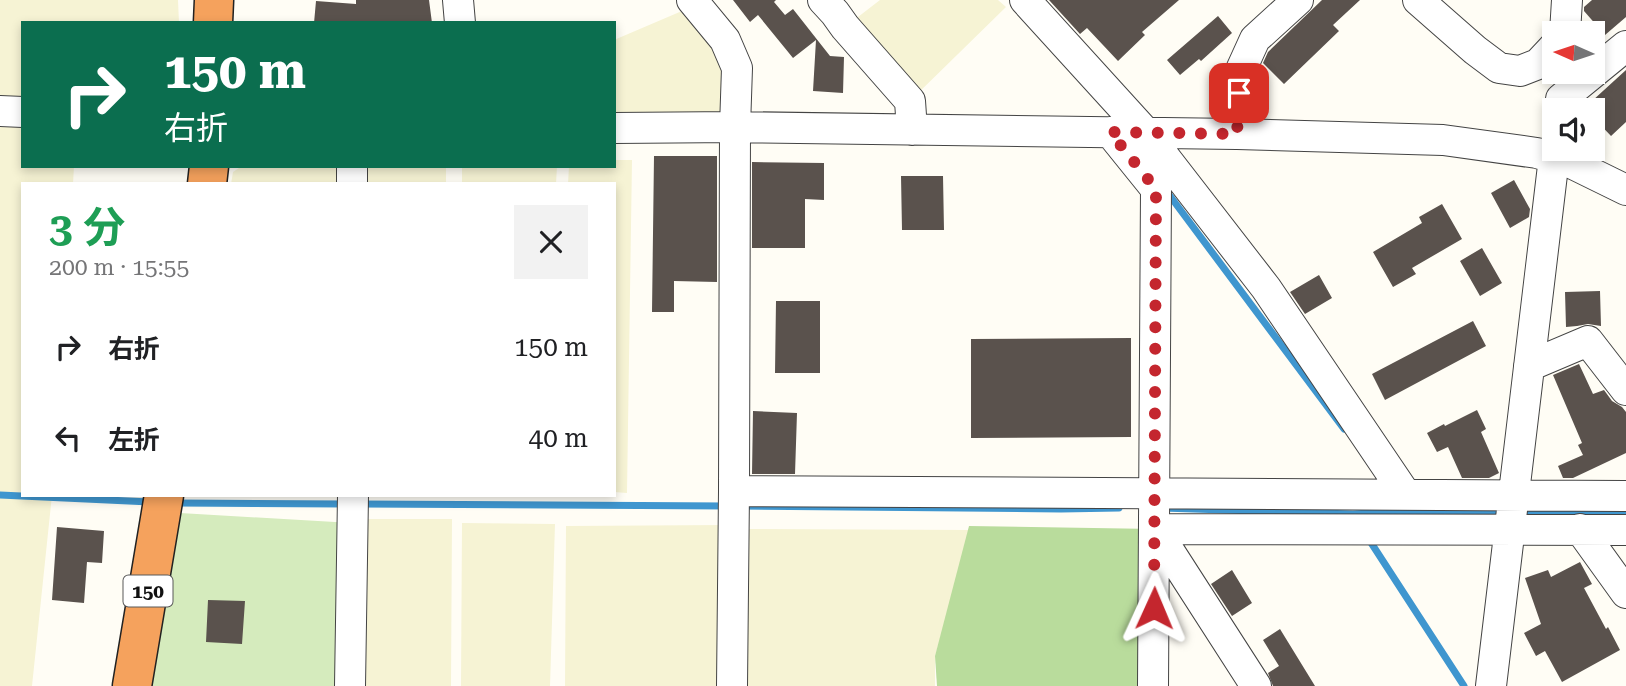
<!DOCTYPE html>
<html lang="ja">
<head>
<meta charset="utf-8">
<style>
	:root { --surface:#fff; --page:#f2f2f2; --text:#202124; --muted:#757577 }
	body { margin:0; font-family:"Roboto Serif","Noto Sans JP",serif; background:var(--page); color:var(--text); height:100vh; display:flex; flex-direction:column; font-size:26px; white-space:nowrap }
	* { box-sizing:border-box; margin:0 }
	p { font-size:23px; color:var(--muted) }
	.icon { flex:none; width:38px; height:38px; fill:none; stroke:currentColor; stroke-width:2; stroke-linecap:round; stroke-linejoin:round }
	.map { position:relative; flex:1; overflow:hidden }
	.details { position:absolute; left:21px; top:182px; width:595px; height:315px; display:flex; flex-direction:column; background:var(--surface); border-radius:0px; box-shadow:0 4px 10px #0003 }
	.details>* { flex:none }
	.guide { position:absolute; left:21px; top:21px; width:595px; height:147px; border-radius:0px; box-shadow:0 4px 10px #0003; background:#0b6e4f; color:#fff; overflow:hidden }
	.needle { width:46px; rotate:273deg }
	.buttons { position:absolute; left:1542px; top:21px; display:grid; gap:14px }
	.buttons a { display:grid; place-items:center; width:63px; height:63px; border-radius:0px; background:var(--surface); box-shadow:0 4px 10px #0003; font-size:35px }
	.pin { position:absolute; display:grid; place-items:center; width:60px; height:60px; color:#fff; margin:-30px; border-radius:14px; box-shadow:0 4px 10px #0006 }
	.me { position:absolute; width:77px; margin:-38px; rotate:1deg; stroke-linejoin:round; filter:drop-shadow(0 0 5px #0008) }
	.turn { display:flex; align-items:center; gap:24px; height:147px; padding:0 28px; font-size:32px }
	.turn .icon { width:91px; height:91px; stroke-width:2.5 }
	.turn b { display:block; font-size:49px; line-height:60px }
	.round { display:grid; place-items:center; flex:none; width:74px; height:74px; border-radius:0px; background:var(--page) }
	.summary { display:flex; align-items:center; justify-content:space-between; height:119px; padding:0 28px }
	h1 { font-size:42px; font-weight:700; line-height:52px; color:#1e9e55 }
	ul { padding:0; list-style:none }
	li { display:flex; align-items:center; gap:21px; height:91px; padding:0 28px }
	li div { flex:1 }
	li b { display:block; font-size:26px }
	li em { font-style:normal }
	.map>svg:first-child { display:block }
	.farmland { fill:#f6f3d4 }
	.green { fill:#d5ebbd }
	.forest { fill:#b9dc9c }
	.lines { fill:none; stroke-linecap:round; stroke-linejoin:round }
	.stream { stroke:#3f96cf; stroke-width:7 }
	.building { fill:#5a524d }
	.minor-casing { stroke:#444; stroke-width:32 }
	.highway-casing { stroke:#222; stroke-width:41 }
	.minor { stroke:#fff; stroke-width:30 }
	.highway { stroke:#f5a25d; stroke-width:38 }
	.route { stroke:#c4262e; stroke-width:12; stroke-dasharray:0 21.6 }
	.labels { text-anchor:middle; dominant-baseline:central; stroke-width:7; stroke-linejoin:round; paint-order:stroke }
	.shield { fill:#fff; stroke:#585858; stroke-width:2 }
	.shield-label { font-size:19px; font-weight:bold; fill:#111 }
</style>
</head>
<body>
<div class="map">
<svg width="1626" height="686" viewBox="0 0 1626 686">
	<rect width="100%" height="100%" fill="#fffdf5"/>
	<!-- farmland -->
	<path class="farmland" d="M0,0H178L179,23H23V166H74L73,184H23V495H52L32,686H0Z
		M880,0H998L1006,7L910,101L845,27Z
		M696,5L725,40L735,127L614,128V40Z
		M614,160H632L627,493L614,492V184H568L569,166H614Z
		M242,166H446V184H231L233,172Z
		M462,166H557L556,184H462Z
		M359,519H452L451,686H353Z
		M462,523L555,524L550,686H461Z
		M726,525L720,686H565L566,526Z
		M744,529L972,530L935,656V686H745Z"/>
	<!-- green -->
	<path class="green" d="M180,513L352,523L350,686H147Z"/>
	<!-- forest -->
	<path class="forest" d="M969,526L1155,529L1148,686H937L935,656Z"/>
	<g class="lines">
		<!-- stream -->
		<path class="stream" d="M1167,192L1344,429
			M0,495L150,502
			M176,503L346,504
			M361,504L727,506
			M739,506L1061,509L1119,508
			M1162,508L1353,514L1405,511L1504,512
			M1519,512L1626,514
			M1368,538L1464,686"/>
	</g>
	<!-- building -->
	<path class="building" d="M356,0H429L432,23H314L316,1L356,4Z
		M733,0H776L774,2L785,15L793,9L830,56L844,57L843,93L813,91L816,40L793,58L758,15L750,22Z
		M1049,0H1179L1142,32L1145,35L1118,61L1087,28L1080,34Z
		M1322,0H1360L1333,25L1339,31L1284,84L1263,63L1268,52Z
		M1592,0H1626V17L1605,35L1584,11V7Z
		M1218,16L1232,33L1201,61L1199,59L1180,75L1167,60Z
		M1626,70V122L1611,136L1592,116V101Z
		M654,156H717V282L674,281V312H652Z
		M752,162L824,163V200L805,199V248H752Z
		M901,176H943L944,230H902Z
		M1514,180L1530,209L1529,217L1510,228L1491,193Z
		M1442,204L1462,239L1412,268L1416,274L1393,287L1373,252L1422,223L1419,217Z
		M1482,248L1502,283L1480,296L1460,261Z
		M1319,275L1332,298L1305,314L1290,292Z
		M1600,291L1601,326L1588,324L1577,326L1566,327L1565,292Z
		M776,301H820V373H775Z
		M1473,321L1486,346L1385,400L1372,374Z
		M1131,338V437L971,438V339Z
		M1579,364L1593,394L1604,390L1612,401L1622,407L1626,412V453L1573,478H1563L1558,466L1583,455L1578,445L1582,443L1553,375Z
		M1477,410L1486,429L1481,432L1499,473L1489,478H1462L1448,447L1437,452L1427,433L1444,424L1445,426Z
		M753,411L797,413L795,474H752Z
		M57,527L104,531L102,563L87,562L84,603L52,600Z
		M1580,562L1592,584L1584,588L1606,629L1608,627L1620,650L1562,682L1545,651L1536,656L1524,633L1541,624L1525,578L1548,570L1551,577Z
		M1232,570L1252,603L1232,616L1211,584Z
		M208,600L245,601L242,644L206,642Z
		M1280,629L1315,686H1273L1268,673L1279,666L1263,640Z"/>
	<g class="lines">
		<defs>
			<path id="minor" d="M458,0L460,23
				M692,0L725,40L737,68L735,127L734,491L732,686
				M823,0L835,13L845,27L910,101L912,130
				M1025,0L1146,133L1266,288L1406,495
				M1418,0L1475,50L1499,68L1520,71L1538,64L1554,47
				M1565,33L1567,0
				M1561,99L1626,46
				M0,111L23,112
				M614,128L735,127L1237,134L1443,140L1537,153L1571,163L1626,190
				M1110,132L1156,189L1153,686
				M1237,134L1240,72L1255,39L1298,0
				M352,166V184
				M1529,366L1588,341L1626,390
				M734,491L1626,496
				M1155,529L1626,530
				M1155,529L1256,686
				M1580,529L1626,593
				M350,686L353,495
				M1491,686L1555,149"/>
			<path id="highway" d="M213,23L214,0
				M207,184L209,166
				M132,686L164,495"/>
		</defs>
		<!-- minor casing -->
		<use href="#minor" class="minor-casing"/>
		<!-- highway casing -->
		<use href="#highway" class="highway-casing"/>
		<!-- minor -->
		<use href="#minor" class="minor"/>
		<!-- highway -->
		<use href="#highway" class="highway"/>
	</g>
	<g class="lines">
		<!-- route -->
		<path class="route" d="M1154,608L1156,189L1110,132L1237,134L1239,93"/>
	</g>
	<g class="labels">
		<!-- shield labels -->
		<rect class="shield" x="123.5" y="575.5" width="49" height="31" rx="5"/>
		<g class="shield-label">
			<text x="148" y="591">150</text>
		</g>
	</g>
</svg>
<div class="buttons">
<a><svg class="needle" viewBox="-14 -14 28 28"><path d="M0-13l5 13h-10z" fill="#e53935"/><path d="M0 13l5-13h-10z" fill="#757577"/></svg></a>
<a><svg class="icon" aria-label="sound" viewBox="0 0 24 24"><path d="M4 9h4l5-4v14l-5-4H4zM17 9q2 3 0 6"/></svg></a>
</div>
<div class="pin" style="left:1239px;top:93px;background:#d93025"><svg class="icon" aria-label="arrive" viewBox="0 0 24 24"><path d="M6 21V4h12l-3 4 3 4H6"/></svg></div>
<svg class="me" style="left:1154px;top:608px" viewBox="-20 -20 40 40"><path d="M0-17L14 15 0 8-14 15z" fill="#c4262e" stroke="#fff" stroke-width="4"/></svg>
<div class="guide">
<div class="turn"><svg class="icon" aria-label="right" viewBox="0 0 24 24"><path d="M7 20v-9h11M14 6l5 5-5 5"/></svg><div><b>150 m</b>右折</div></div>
</div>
<section class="details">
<div class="summary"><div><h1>3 分</h1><p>200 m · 15:55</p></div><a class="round"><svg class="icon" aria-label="close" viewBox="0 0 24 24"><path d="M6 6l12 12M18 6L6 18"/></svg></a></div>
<ul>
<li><svg class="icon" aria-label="right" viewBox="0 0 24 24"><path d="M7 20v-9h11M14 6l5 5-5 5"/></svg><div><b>右折</b></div><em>150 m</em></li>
<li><svg class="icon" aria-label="left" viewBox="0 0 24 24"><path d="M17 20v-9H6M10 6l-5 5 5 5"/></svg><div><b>左折</b></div><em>40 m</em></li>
</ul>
</section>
</div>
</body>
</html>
